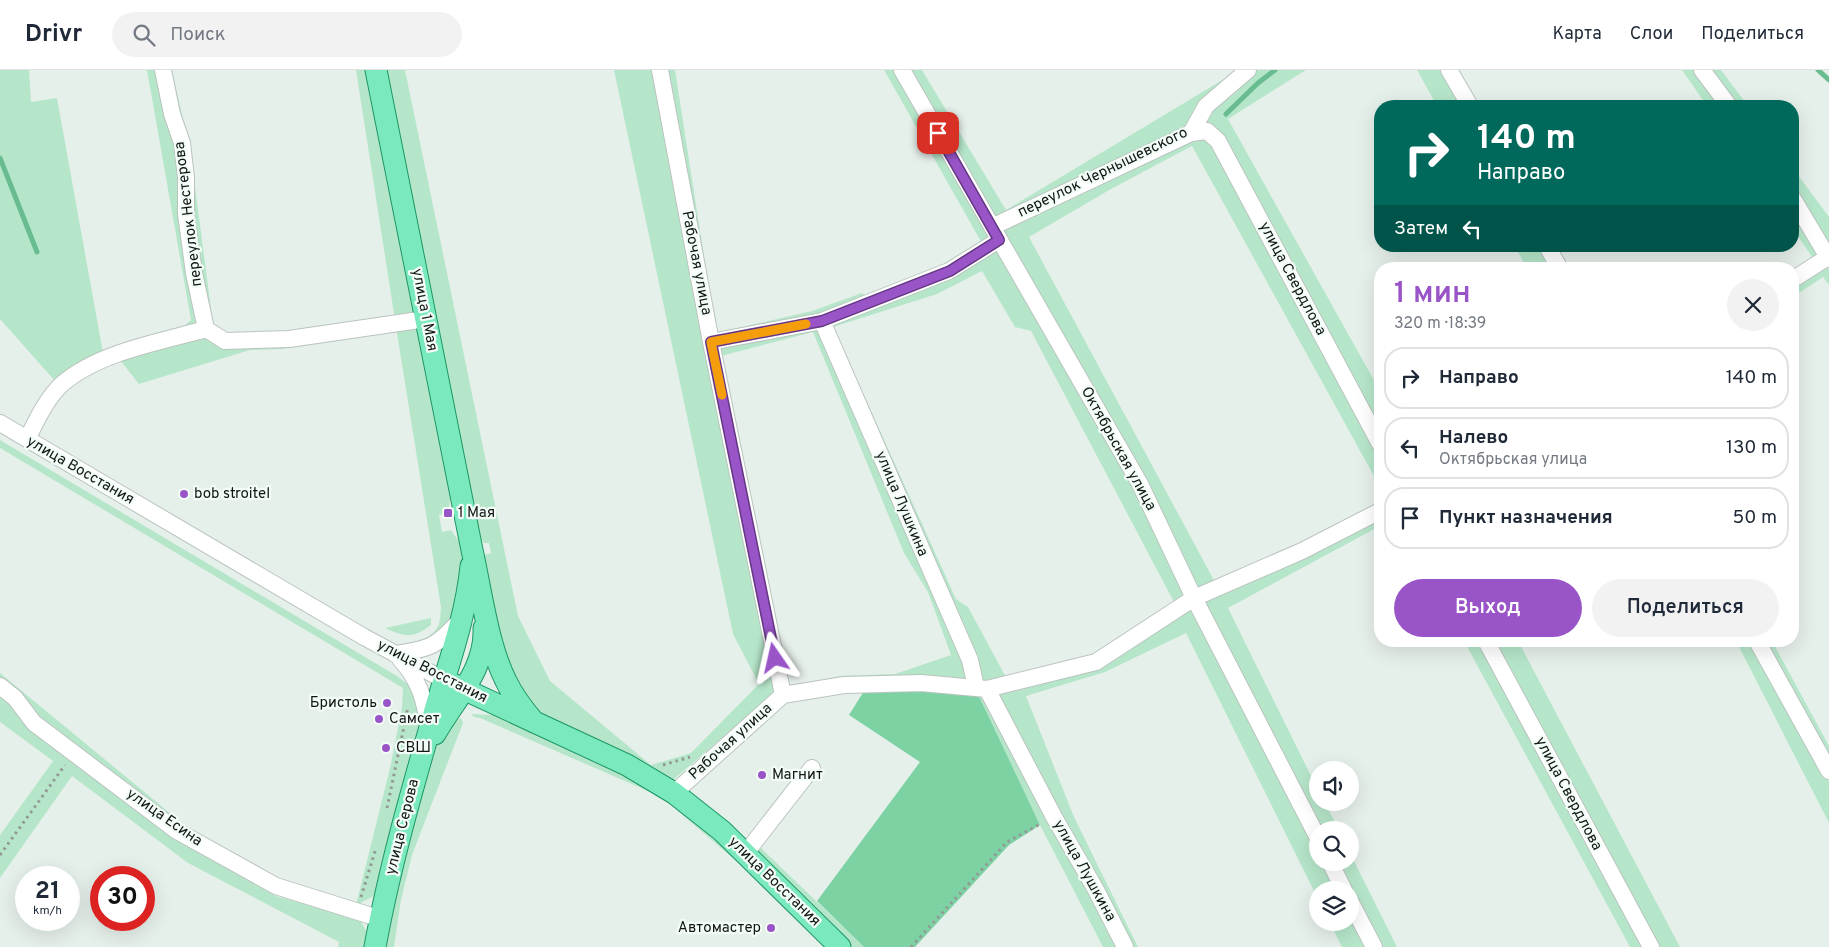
<!DOCTYPE html>
<html lang="ru">
<head>
<meta charset="utf-8">
<style>
	:root { --surface:#fff; --page:#f2f2f3; --text:#1f2937; --muted:#747a83; --line:#e0e1e3; --accent:#9954c8 }
	body { margin:0; font-family:Overpass,sans-serif; background:var(--page); color:var(--text); height:100vh; display:flex; flex-direction:column; font-size:19px; white-space:nowrap }
	* { box-sizing:border-box; margin:0 }
	p { font-size:16px; color:var(--muted) }
	.icon { flex:none; width:28px; height:28px; fill:none; stroke:currentColor; stroke-width:2; stroke-linecap:round; stroke-linejoin:round }
	.map { position:relative; flex:1; overflow:hidden }
	.panel { position:absolute; left:1374px; top:192px; width:425px; height:385px; display:flex; flex-direction:column; background:var(--surface); border-radius:20px; box-shadow:0 5px 20px #0002 }
	.panel>* { flex:none }
	.hud { position:absolute; left:1374px; top:30px; width:425px; height:152px; border-radius:20px; box-shadow:0 5px 20px #0002; background:#00695c; color:#fff; overflow:hidden }
	.fabs { position:absolute; left:1309px; top:691px; display:grid; gap:10px }
	.fabs a { display:grid; place-items:center; width:50px; height:50px; border-radius:50%; background:var(--surface); box-shadow:0 5px 20px #0002; font-size:25px }
	.speed { position:absolute; left:15px; top:796px; display:flex; gap:10px; font-size:25px; font-weight:700; text-align:center }
	.speed>* { display:grid; place-content:center; width:65px; height:65px; border-radius:50%; background:var(--surface); box-shadow:0 5px 20px #0002; line-height:1 }
	.speed small { font-size:12px; font-weight:400 }
	.speed .limit { border:8px solid #d22; background:#fff; color:#111 }
	.pin { position:absolute; display:grid; place-items:center; width:42px; height:42px; color:#fff; margin:-21px; border-radius:10px; box-shadow:0 2px 8px #0006 }
	.me { position:absolute; width:55px; margin:-28px; rotate:349deg; stroke-linejoin:round; filter:drop-shadow(0 0 4px #0008) }
	.turn { display:flex; align-items:center; gap:18px; height:105px; padding:0 20px; font-size:22px }
	.turn .icon { width:65px; height:65px; stroke-width:2.5 }
	.turn b { display:block; font-size:35px; line-height:42px }
	.then { display:flex; align-items:center; height:48px; padding:0 20px; background:#0003; gap:10px; font-size:19px }
	.round { display:grid; place-items:center; flex:none; width:52px; height:52px; border-radius:26px; background:var(--page) }
	.head { display:flex; align-items:center; justify-content:space-between; height:85px; padding:0 20px }
	h1 { font-size:30px; font-weight:600; line-height:38px; color:var(--accent) }
	.primary-button { display:flex; gap:10px; margin-top:auto; padding:10px 20px }
	.primary-button a { flex:1; height:58px; border-radius:30px; background:var(--accent); color:#fff; font-size:20px; font-weight:600; line-height:58px; text-align:center }
	.primary-button a+a { background:var(--page); color:var(--text) }
	ul { padding:0; list-style:none }
	li { display:flex; align-items:center; gap:15px; height:62px; margin:0 10px 8px; padding:0 10px; border:2px solid var(--line); border-radius:20px }
	li div { flex:1 }
	li b { display:block; font-size:19px }
	li em { font-style:normal }
	header { display:flex; align-items:center; gap:30px; box-sizing:border-box; height:70px; padding:0 25px; background:var(--surface); border-bottom:1px solid var(--line) }
	header strong { font-size:24px }
	nav { display:flex; gap:28px; margin-inline-start:auto; font-size:18px }
	.search { width:350px; height:45px; background:var(--page); display:flex; align-items:center; gap:12px; box-sizing:border-box; padding:0 18px; border-radius:28px; color:var(--muted); font-size:19px }
	.map>svg:first-child { display:block }
	.green { fill:#b6e6ca }
	.forest { fill:#7dd2a4 }
	.lines { fill:none; stroke-linecap:round; stroke-linejoin:round }
	.stream { stroke:#68bc90; stroke-width:5 }
	.minor-casing { stroke:#bac4be; stroke-width:18 }
	.major-casing { stroke:#1d9665; stroke-width:23 }
	.path { stroke:#929995; stroke-width:3; stroke-dasharray:2.5 4; stroke-linecap:butt }
	.minor { stroke:#fff; stroke-width:16 }
	.major { stroke:#7ae9bd; stroke-width:21 }
	.route-casing { stroke:#633782; stroke-width:12 }
	.route { stroke:#9954c8; stroke-width:9 }
	.slow { stroke:#f59e0b; stroke-width:9 }
	.poi-dot { fill:#9954c8; stroke:#f3fdf7; stroke-width:2 }
	.labels { text-anchor:middle; dominant-baseline:central; stroke-width:4.5; stroke-linejoin:round; paint-order:stroke }
	.street-label { font-size:15px; fill:#131614; stroke:#f3fdf7 }
	.poi-label { font-size:15px; fill:#131614; stroke:#f3fdf7; text-anchor:start }
</style>
</head>
<body>
<header>
<strong>Drivr</strong>
<div class="search"><svg class="icon" aria-label="search" viewBox="0 0 24 24"><circle cx="10" cy="10" r="6"/><path d="M15 15l6 6"/></svg>Поиск</div>
<nav><a>Карта</a><a>Слои</a><a>Поделиться</a></nav>
</header>
<div class="map">
<svg width="1829" height="877" viewBox="0 0 1829 877">
	<rect width="100%" height="100%" fill="#e6f0ea"/>
	<!-- green -->
	<path class="green" d="M0,0H29L31,32L57,28L103,283L183,257L191,250L147,0H159L178,73L199,245L194,255L55,311L0,249Z
		M165,0H172L191,86L213,254L209,256Z
		M356,0H369L417,245L395,250Z
		M383,0H405L518,546L550,611L651,695L691,683L759,614L733,564L614,0H655L775,623L674,709H665L539,645L512,611L483,493L485,485L491,483L489,473H484L477,464Z
		M664,0H675L716,263L812,241L862,223L868,228L936,200L983,175L884,0H895L993,170L948,198L820,246L714,267Z
		M907,0H922L1006,140L1239,0L1188,61L994,152Z
		M1257,0H1306L1228,49L1380,321V367L1221,69L1198,59L1209,39L1246,6Z
		M1417,0H1445L1465,36H1437Z
		M1682,0H1696L1722,36H1707Z
		M1707,0H1721L1748,36H1734Z
		M1205,66L1214,73L1380,384V417L1192,76L1111,119L1029,167L1216,514L1196,522L998,159L1191,67Z
		M1792,97L1829,147V179L1793,117Z
		M1792,136L1820,181L1817,190L1804,200L1812,187L1793,159Z
		M997,176L1137,416L1190,528L1175,534L1031,261L1015,257L982,201L937,224L833,257L956,529L968,537L1008,611L987,619L978,608L826,253Z
		M1515,176H1543L1555,199H1527Z
		M1821,196L1829,199V215L1823,207L1793,227V214Z
		M420,255L452,419L448,443L439,445L442,462L451,460L464,479L465,487L455,541L441,564L408,577L400,574C412,573 431,569 437,558C441,552 440,544 441,537L396,257Z
		M820,257L961,585L966,607L958,611L787,621L775,560L791,618L840,606L895,604L951,585L928,522L904,483L813,262L721,286L717,276Z
		M389,262L282,279L250,280L139,314L120,290L205,265Z
		M0,370L397,606L410,616L417,633L419,659L378,824L356,835L390,698L402,638L403,618L0,378Z
		M1380,446V456L1228,538L1317,718L1318,732L1325,733L1339,760H1318L1198,529Z
		M1191,534L1317,779L1318,792L1324,793L1338,820H1318L1317,827L1186,563L1105,602L1026,626L1074,747L1138,877H1131L994,622L1099,595Z
		M431,548V555C413,569 405,567 385,558Z
		M1464,571H1481L1646,877H1630Z
		M1492,571H1518L1680,877H1658Z
		M1736,571H1751L1829,712V753Z
		M1762,571H1772L1829,676V692Z
		M0,603L188,758L290,816L180,758L38,650L0,610Z
		M977,622L985,624L1120,877H1103L1040,755Z
		M0,623L173,765L276,826L360,850L368,864L366,877H338L339,872L188,793L72,706L0,808V765L53,691L0,652Z
		M471,644L495,645L627,705L674,733L745,795L743,797L672,736L650,722L480,648L474,647Z
		M461,648L463,653L412,785L401,830L394,877H384L424,704L438,669L452,653Z
		M760,777L864,877H851L756,782Z
		M1350,783L1397,877H1378L1335,793L1350,792Z
		M1350,843L1368,877H1342L1330,853L1350,852Z"/>
	<!-- forest -->
	<path class="forest" d="M864,621L977,622L1040,755L1009,775L915,877H864L817,831L920,692L849,645Z"/>
	<g class="lines">
		<!-- stream -->
		<path class="stream" d="M1818,0L1829,10
			M1226,44L1258,13L1275,0
			M0,88L37,182"/>
		<defs>
			<path id="minor" d="M163,0L172,44L182,73L186,108V144L194,203L206,259L225,271L289,269L426,249
				M660,0L711,272L783,625L674,723
				M902,0L1140,414L1194,528L1318,768
				M1449,0L1470,36
				M1702,0L1729,36
				M1191,63L1207,61L1218,71L1380,374
				M1792,127L1829,189
				M992,157L1191,63L1206,36L1248,0
				M1547,176L1560,199
				M1792,210L1828,187
				M822,251L970,590L976,617
				M711,272L822,251L949,201L999,170
				M0,353L364,567L444,610
				M27,369C37,350 46,329 62,314C99,282 160,272 206,259
				M1486,571L1651,877
				M1757,571L1829,701
				M395,584C431,579 437,576 461,549
				M400,589C420,611 424,629 429,657
				M0,616L15,628L34,653L177,761L276,816L381,849
				M987,619L1054,747L1096,820L1125,877
				M783,625L844,615L921,613L987,619L1096,592L1194,528L1302,481L1380,441
				M745,784L812,698
				M1330,792L1344,820
				M1350,831L1374,877"/>
			<path id="major" d="M376,0L472,480C481,520 488,576 506,611C513,626 523,639 534,652
				M444,610L627,695L674,723L722,761L840,877
				M435,664C454,630 486,600 484,558
				M375,877C389,800 411,723 433,647C447,598 466,547 471,496"/>
		</defs>
		<!-- minor casing -->
		<use href="#minor" class="minor-casing"/>
		<!-- major casing -->
		<use href="#major" class="major-casing"/>
		<!-- path -->
		<path class="path" d="M663,695L690,687
			M387,738L408,637
			M0,785L65,695
			M361,827L376,778
			M911,877L1007,772L1042,753"/>
		<!-- minor -->
		<use href="#minor" class="minor"/>
		<!-- major -->
		<use href="#major" class="major"/>
	</g>
	<g class="lines">
		<defs>
			<path id="route" d="M775,588L711,272L822,251L950,201L999,170L938,63"/>
		</defs>
		<!-- route casing -->
		<use href="#route" class="route-casing"/>
		<!-- route -->
		<use href="#route" class="route"/>
		<!-- slow -->
		<path class="slow" d="M722,325L711,272L806,254"/>
	</g>
	<!-- markers -->
	<g class="poi-dot">
		<circle cx="184" cy="424" r="5"/>
		<rect x="443" y="438" width="10" height="10" rx="2.5"/>
		<circle cx="387" cy="633" r="5"/>
		<circle cx="379" cy="649" r="5"/>
		<circle cx="386" cy="678" r="5"/>
		<circle cx="762" cy="705" r="5"/>
		<circle cx="771" cy="858" r="5"/>
	</g>
	<g class="labels">
		<!-- street labels -->
		<g class="street-label">
			<text transform="translate(1103 103) rotate(-26)">переулок Чернышевского</text>
			<text transform="translate(189 144) rotate(-97)">переулок Нестерова</text>
			<text transform="translate(696 193) rotate(79)">Рабочая улица</text>
			<text transform="translate(1292 209) rotate(62)">улица Свердлова</text>
			<text transform="translate(424 240) rotate(79)">улица 1 Мая</text>
			<text transform="translate(1118 379) rotate(61)">Октябрьская улица</text>
			<text transform="translate(80 401) rotate(30)">улица Восстания</text>
			<text transform="translate(901 434) rotate(67)">улица Лушкина</text>
			<text transform="translate(432 602) rotate(27)">улица Восстания</text>
			<text transform="translate(731 672) rotate(-42)">Рабочая улица</text>
			<text transform="translate(1568 724) rotate(62)">улица Свердлова</text>
			<text transform="translate(164 748) rotate(35)">улица Есина</text>
			<text transform="translate(403 757) rotate(-76)">улица Серова</text>
			<text transform="translate(1084 801) rotate(61)">улица Лушкина</text>
			<text transform="translate(774 812) rotate(44)">улица Восстания</text>
		</g>
		<!-- poi labels -->
		<g class="poi-label">
			<text x="194" y="424">bob stroitel</text>
			<text x="458" y="443">1 Мая</text>
			<text x="377" y="633" text-anchor="end">Бристоль</text>
			<text x="389" y="649">Самсет</text>
			<text x="396" y="678">СВШ</text>
			<text x="772" y="705">Магнит</text>
			<text x="761" y="858" text-anchor="end">Автомастер</text>
		</g>
	</g>
</svg>
<div class="fabs">
<a><svg class="icon" aria-label="sound" viewBox="0 0 24 24"><path d="M4 9h4l5-4v14l-5-4H4zM17 9q2 3 0 6"/></svg></a>
<a><svg class="icon" aria-label="search" viewBox="0 0 24 24"><circle cx="10" cy="10" r="6"/><path d="M15 15l6 6"/></svg></a>
<a><svg class="icon" aria-label="layers" viewBox="0 0 24 24"><path d="M12 4l9 5-9 5-9-5zM3 14l9 5 9-5"/></svg></a>
</div>
<div class="speed"><div>21<small>km/h</small></div><div class="limit">30</div></div>
<div class="pin" style="left:938px;top:63px;background:#d93025"><svg class="icon" aria-label="arrive" viewBox="0 0 24 24"><path d="M6 21V4h12l-3 4 3 4H6"/></svg></div>
<svg class="me" style="left:775px;top:588px" viewBox="-20 -20 40 40"><path d="M0-17L14 15 0 8-14 15z" fill="#9954c8" stroke="#fff" stroke-width="4"/></svg>
<div class="hud">
<div class="turn"><svg class="icon" aria-label="right" viewBox="0 0 24 24"><path d="M7 20v-9h11M14 6l5 5-5 5"/></svg><div><b>140 m</b>Направо</div></div>
<div class="then">Затем<svg class="icon" aria-label="left" viewBox="0 0 24 24"><path d="M17 20v-9H6M10 6l-5 5 5 5"/></svg></div>
</div>
<section class="panel">
<div class="head"><div><h1>1 мин</h1><p>320 m · 18:39</p></div><a class="round"><svg class="icon" aria-label="close" viewBox="0 0 24 24"><path d="M6 6l12 12M18 6L6 18"/></svg></a></div>
<ul>
<li><svg class="icon" aria-label="right" viewBox="0 0 24 24"><path d="M7 20v-9h11M14 6l5 5-5 5"/></svg><div><b>Направо</b></div><em>140 m</em></li>
<li><svg class="icon" aria-label="left" viewBox="0 0 24 24"><path d="M17 20v-9H6M10 6l-5 5 5 5"/></svg><div><b>Налево</b><p>Октябрьская улица</p></div><em>130 m</em></li>
<li><svg class="icon" aria-label="arrive" viewBox="0 0 24 24"><path d="M6 21V4h12l-3 4 3 4H6"/></svg><div><b>Пункт назначения</b></div><em>50 m</em></li>
</ul>
<div class="primary-button"><a>Выход</a><a>Поделиться</a></div>
</section>
</div>
</body>
</html>
